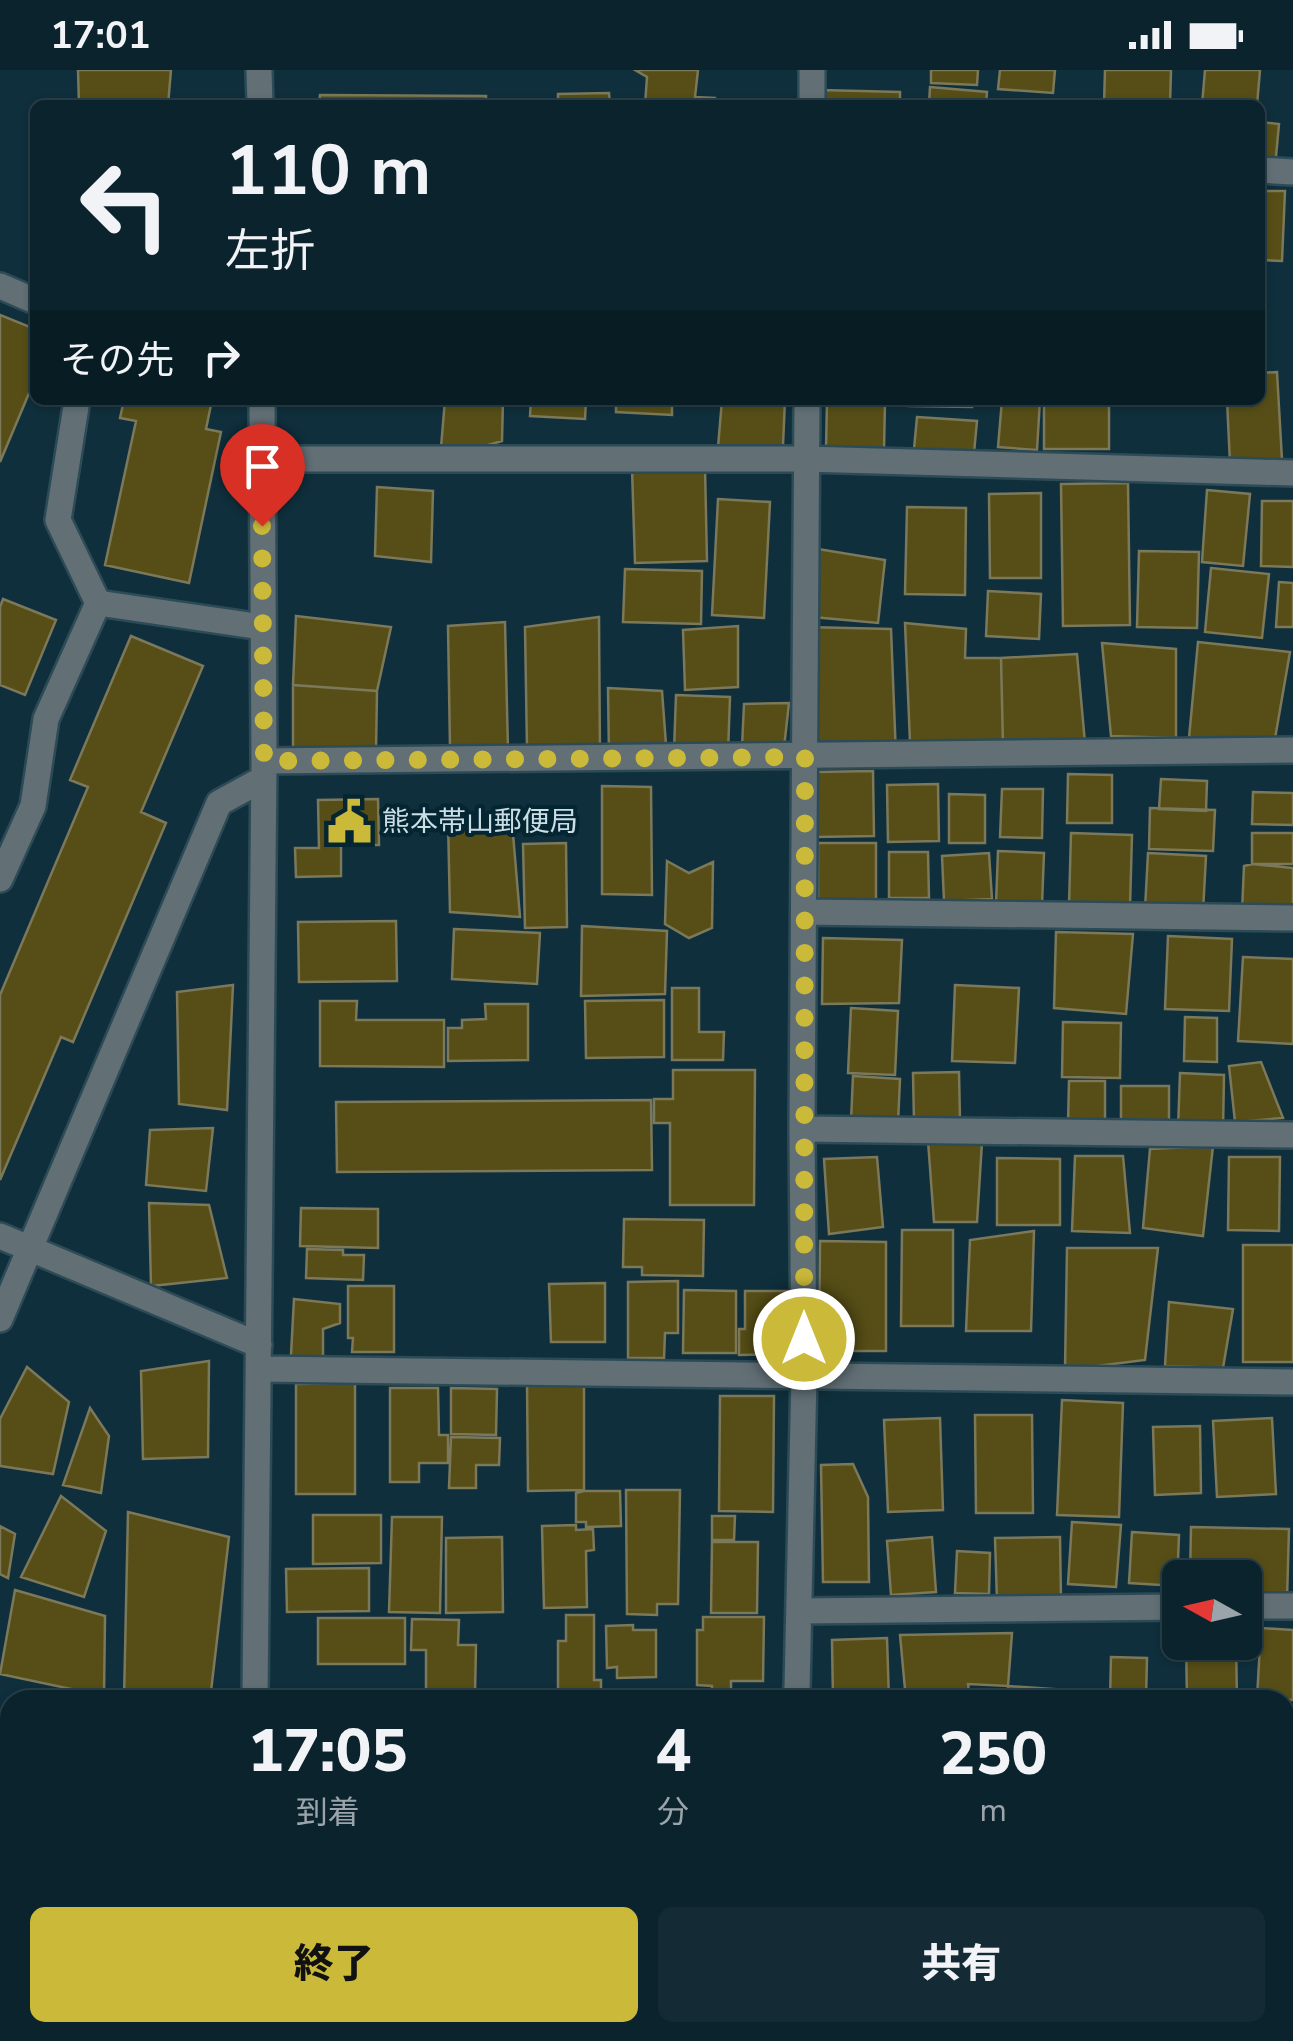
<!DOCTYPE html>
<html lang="ja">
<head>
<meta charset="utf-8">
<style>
	:root { --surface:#0b232d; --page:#142b35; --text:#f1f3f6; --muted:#9aa4aa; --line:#2b4049; --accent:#cbba39 }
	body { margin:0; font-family:"Nunito Sans","Noto Sans JP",sans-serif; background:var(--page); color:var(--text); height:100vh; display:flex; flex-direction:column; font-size:38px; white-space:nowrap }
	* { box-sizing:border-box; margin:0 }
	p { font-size:32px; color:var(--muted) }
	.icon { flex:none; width:55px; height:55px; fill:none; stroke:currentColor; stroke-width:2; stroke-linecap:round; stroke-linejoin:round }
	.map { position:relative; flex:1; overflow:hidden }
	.panel { position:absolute; left:0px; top:1620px; width:1295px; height:352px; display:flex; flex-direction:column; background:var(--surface); border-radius:30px 30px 0 0; box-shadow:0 2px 8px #0004,0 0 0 2px var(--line) }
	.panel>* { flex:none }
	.banner { position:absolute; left:30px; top:30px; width:1235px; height:305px; border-radius:15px; box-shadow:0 2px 8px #0004,0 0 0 2px var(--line); background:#0b232d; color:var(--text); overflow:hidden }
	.needle { width:65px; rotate:278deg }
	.tools { position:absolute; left:1162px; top:1490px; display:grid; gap:20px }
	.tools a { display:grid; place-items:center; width:100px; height:100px; border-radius:15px; background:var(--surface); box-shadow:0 2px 8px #0004,0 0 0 2px var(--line); font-size:50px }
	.pin { position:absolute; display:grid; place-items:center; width:85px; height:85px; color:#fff; margin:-102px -42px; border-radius:50% 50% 50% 0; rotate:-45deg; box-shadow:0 0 10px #0007 }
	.pin .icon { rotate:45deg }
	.me { position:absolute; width:110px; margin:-55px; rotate:0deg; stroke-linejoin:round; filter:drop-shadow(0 0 8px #0008) }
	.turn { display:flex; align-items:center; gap:35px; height:210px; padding:0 30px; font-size:45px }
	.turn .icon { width:130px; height:130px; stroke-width:2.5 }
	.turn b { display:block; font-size:70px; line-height:85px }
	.then { display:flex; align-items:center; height:95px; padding:0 30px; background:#0003; gap:20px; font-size:38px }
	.eta { display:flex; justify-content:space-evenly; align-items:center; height:170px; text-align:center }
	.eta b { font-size:60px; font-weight:800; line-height:70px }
	.button { display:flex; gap:20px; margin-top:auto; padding:20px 30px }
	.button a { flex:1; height:115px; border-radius:15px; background:var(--accent); color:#111; font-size:40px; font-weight:800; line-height:115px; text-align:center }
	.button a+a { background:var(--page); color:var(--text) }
	.status { display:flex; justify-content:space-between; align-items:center; height:70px; padding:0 50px; background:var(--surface); direction:ltr }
	.status svg { height:28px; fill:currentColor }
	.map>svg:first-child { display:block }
	.building { fill:#564e16; stroke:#7c785a; stroke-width:2.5 }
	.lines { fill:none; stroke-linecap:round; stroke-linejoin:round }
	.minor-casing { stroke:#2d4b57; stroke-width:30 }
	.minor { stroke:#627076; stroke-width:25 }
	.route { stroke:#cbba39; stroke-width:18; stroke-dasharray:0 32.4 }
	.labels { text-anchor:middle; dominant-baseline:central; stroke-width:8; stroke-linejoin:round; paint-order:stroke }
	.poi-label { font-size:28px; fill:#cbdde5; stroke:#042532; text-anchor:start }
</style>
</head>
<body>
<div class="status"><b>17:01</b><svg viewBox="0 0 49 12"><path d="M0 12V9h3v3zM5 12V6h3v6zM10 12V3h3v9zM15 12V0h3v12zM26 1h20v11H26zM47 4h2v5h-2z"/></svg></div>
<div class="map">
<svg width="1293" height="1971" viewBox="0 0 1293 1971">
	<rect width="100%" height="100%" fill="#0f2f3c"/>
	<!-- building -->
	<path class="building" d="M78,0H171L168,35H79Z
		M635,0H698L695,27L715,28V35H645L647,7Z
		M931,0H978L977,15L931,13Z
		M1000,0H1055L1053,23L998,19Z
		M1105,0H1171L1170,35H1104Z
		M1205,0H1260L1257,35H1202Z
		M930,17L987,22L986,35H929Z
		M820,20L900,22V35H820Z
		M609,23L610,35H558V24Z
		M320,25L486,26V35H319Z
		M1260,52L1279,54L1275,97L1260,95Z
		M1260,121H1285L1282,191L1260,190Z
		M0,245L35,259V309L0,392Z
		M1277,302L1282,390L1230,393L1227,330H1260V303Z
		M124,330H212L206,359L221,362L189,513L105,495L136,351L120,348Z
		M445,330H503L502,371L440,389Z
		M531,330H586L585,349L530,346Z
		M616,330H672V345L616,342Z
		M722,330H785L783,375L717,389Z
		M827,330H885L884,381L826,379Z
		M909,330H972V337L909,336Z
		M1002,330H1040L1037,380L998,377Z
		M1044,330H1109V379H1044Z
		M917,347L977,351L974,383L914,379Z
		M705,398L707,491L635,493L632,399Z
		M1128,413L1130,555L1063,556L1061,414Z
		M377,417L433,421L431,492L375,486Z
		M1207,420L1250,424L1243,496L1202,492Z
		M1041,423V508H990L989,424Z
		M718,429L770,432L764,548L712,545Z
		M1262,431H1293V497L1261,496Z
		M907,437L966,438L965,525L905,524Z
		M812,478L885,490L878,553L813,547Z
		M1139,481L1199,482L1197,558L1137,557Z
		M1211,498L1269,504L1262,568L1205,562Z
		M625,499L702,501L701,554L623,552Z
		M1279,512L1293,513V557H1276Z
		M988,521L1041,524L1039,569L986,566Z
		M3,529L56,550L25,625L0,615V537Z
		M296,546L391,557L377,621L293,615Z
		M599,547L600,688L527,680L525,557Z
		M505,552L508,681L450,678L448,556Z
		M905,553L966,559L965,588H1001L1003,675L910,672Z
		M738,556V617L685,620L683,560Z
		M805,557L891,559L896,686L811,687Z
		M131,566L203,596L141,742L166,753L73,972L61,967L0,1110V925L88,717L70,710Z
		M1198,572L1290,582L1273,680L1189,668Z
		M1102,573L1176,579V668L1111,666Z
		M1077,584L1085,673L1003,675L1001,588Z
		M293,615L377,621L376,682L293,681Z
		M608,618L662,621L667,688H609Z
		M676,625L730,627L728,683L674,681Z
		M789,633L784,678L742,677L744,634Z
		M873,701L874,766L816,767V702Z
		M1068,704L1112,705V753H1067Z
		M1161,709L1207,711L1206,741L1159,739Z
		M938,714L939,771L888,772L887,715Z
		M602,716L651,717L652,825L602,824Z
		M1002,719H1043L1042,768L1000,767Z
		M1253,722L1293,723V755L1252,754Z
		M949,724L985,725V773H949Z
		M378,729L379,775H341V806L296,807L295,778H319L318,730Z
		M1150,738L1215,740L1213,781L1149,779Z
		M448,751L513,764L520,847L450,842Z
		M1071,763L1132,765L1130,837L1069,836Z
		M1252,763H1293V794H1252Z
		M566,773L567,857L525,858L523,774Z
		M818,773H876V835L818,834Z
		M998,781L1044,783L1042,835L996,834Z
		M889,782H928L929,828H889Z
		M989,783L992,829L944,831L942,786Z
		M1148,783L1206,786L1203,842L1145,839Z
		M667,791L689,803L713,792L712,858L689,868L665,854Z
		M1252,794L1293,798V844L1242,841L1244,796Z
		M396,851L397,911L299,912L298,852Z
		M582,856L667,861L665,924L581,926Z
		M454,859L540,863L537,914L452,909Z
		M1056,862L1133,864L1126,944L1054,938Z
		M1168,866L1232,869L1229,941L1165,939Z
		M823,868L902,870L899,933L822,934Z
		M1243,887L1293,889V974L1238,971Z
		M233,915L227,1040L179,1034L177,922Z
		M955,915L1019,918L1015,993L952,991Z
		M672,918H699V962H724L723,990H672Z
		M664,930V987L586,988L585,931Z
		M320,931H357L356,950H444V997L320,996Z
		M485,934H528V990L448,991V958H462V950L486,949Z
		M851,938L898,941L895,1005L848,1003Z
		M1185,947L1217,948V992L1184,991Z
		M1063,952L1121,953L1120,1008L1062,1007Z
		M1261,992L1283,1048L1235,1052L1229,996Z
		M673,1000H755L754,1135H670V1053H654V1029H673Z
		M959,1002L960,1050L914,1052L913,1003Z
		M1180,1003L1224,1005L1223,1060L1178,1059Z
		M853,1006L900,1009L898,1053L851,1051Z
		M1069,1011H1105V1054H1068Z
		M1121,1016H1169V1058H1121Z
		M651,1030L652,1100L337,1102L336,1032Z
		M213,1058L206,1121L146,1115L150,1060Z
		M928,1071L982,1072L977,1152H934Z
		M1213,1076L1203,1166L1143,1158L1150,1079Z
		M1075,1086H1123L1130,1163L1072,1161Z
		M877,1087L883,1157L829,1164L824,1089Z
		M1229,1087H1280L1279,1161L1228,1160Z
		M997,1088L1060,1089V1155H997Z
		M149,1133L209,1135L227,1208L151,1216Z
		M301,1138L378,1139V1178L300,1176Z
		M624,1149L704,1150L703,1206L642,1205V1197H623Z
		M902,1160H953V1256H901Z
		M1034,1161L1031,1261H966L970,1170Z
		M820,1171L886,1172V1281H819Z
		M1243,1175H1293V1292H1243Z
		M1067,1178H1158L1145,1290L1065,1300Z
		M307,1179L343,1180V1185H364L363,1210L306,1208Z
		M678,1211V1263H665L664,1288H628V1212Z
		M605,1213V1272H551L549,1214Z
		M348,1216H394V1282H352L353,1268H348Z
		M684,1220L736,1221V1283H683Z
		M745,1221H787L788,1284L739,1285V1259H745Z
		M294,1229L340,1234V1253L323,1259V1299L291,1285Z
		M1169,1232L1233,1239L1223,1298L1165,1296Z
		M209,1291L208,1387L143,1389L141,1301Z
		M27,1297L69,1332L53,1404L0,1396V1349Z
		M355,1313V1424H296V1314Z
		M527,1313H584V1420L528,1421Z
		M390,1318H438L439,1365H448V1393H419V1412H390Z
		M451,1318L497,1319L496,1365L451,1364Z
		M720,1326H774L773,1442L719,1441Z
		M1062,1330L1123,1333L1119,1447L1057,1445Z
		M90,1338L109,1366L101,1423L63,1415Z
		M975,1345H1032L1033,1443H976Z
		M940,1348L943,1440L888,1442L884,1350Z
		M1272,1348L1276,1424L1217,1427L1213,1351Z
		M1200,1356L1201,1423L1155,1425L1153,1357Z
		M451,1367L500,1368L499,1395H476V1418H449Z
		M853,1394L868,1427L869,1512H823L821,1395Z
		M626,1420H680L678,1534H657V1545L627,1544Z
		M584,1421H620L621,1456L586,1457V1452H576V1423Z
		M61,1426L106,1461L84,1527L21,1507Z
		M128,1442L229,1467L210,1630H124Z
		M313,1445H381V1493L313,1494Z
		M712,1446H735L734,1470H712Z
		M392,1447H442L440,1543L389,1542Z
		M1072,1452L1121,1455L1116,1517L1068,1514Z
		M576,1455V1460L593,1459L594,1480L586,1481L587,1537L544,1538L542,1456Z
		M0,1456L15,1464L8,1508L0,1504Z
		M1191,1457L1289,1459L1287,1529L1245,1528V1508H1190Z
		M1132,1462L1179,1465L1177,1516L1129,1513Z
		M502,1467L503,1542L446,1543V1468Z
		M932,1467L936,1522L891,1525L887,1471Z
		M1060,1467L1061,1530L997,1532L995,1468Z
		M712,1472H758L757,1543H711Z
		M957,1481L990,1483L989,1524L955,1523Z
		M369,1498V1541L287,1542L286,1499Z
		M15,1520L105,1546L104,1626L0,1604Z
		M566,1545H594V1610H601V1624L558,1625V1571H566Z
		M703,1547H764L763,1611H731V1621H712V1616L697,1615V1560H703Z
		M318,1548H405V1594H318Z
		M412,1549L459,1550L458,1575H476L475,1624L426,1623V1580H411Z
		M633,1555V1560H656V1607L617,1608V1597L607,1598L606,1556Z
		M1261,1558L1293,1560V1630L1257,1628Z
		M1012,1563L1008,1616L968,1614L970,1630H906L900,1565Z
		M887,1568L889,1630H833L832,1570Z
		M1186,1572H1236L1237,1630H1187Z
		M1111,1587L1147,1588L1146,1629L1165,1630H1110Z
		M1008,1616L1066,1620L1065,1630H1007Z
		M146,1962H223L224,1971H145Z
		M338,1962H379V1971H338Z
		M407,1962H461V1971H407Z
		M512,1962H567V1971H512Z
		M600,1962H646V1971H600Z
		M679,1962H747L748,1971H679Z
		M799,1962H897L898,1971H799Z
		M907,1962H991V1967L907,1966Z
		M1130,1962H1199V1971H1130Z
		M1209,1962H1275V1971H1209Z"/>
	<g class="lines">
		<defs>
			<path id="minor" d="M259,0L260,35
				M812,0V35
				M1260,100L1293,102
				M0,216L35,231
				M77,330L58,450L98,533
				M262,389H805L1293,403
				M264,691L1293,680
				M0,809L33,736L46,649L98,533L262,557
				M804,842L1293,848
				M802,1059L1293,1065
				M0,1166L259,1275
				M0,1249L219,733L263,709
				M260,1299L1293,1312
				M1245,1536H1293
				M799,1541L1180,1537
				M255,1630L264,691L262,330
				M793,1630L797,1619L804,1304L802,1059L807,330
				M1285,1794H1293
				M0,1935L10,1937
				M46,1962V1971
				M128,1962L167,1971
				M263,1962V1971
				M783,1971V1962"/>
		</defs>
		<!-- minor casing -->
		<use href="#minor" class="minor-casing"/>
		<!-- minor -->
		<use href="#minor" class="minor"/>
	</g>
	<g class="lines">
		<!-- route -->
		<path class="route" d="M262,456L264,691L805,687L804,1269"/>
	</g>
	<!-- icons -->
	<defs>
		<symbol id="civic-bare" viewBox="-9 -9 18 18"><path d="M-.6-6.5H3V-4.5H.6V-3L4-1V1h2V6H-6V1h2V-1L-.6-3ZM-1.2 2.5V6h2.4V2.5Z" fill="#cbba39" stroke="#042532" stroke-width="2.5" paint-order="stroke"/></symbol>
	</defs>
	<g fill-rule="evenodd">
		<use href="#civic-bare" x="318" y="720" width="63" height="63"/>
	</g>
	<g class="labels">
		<!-- poi labels -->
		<g class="poi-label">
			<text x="382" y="752">熊本帯山郵便局</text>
		</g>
	</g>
</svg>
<div class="tools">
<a><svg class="needle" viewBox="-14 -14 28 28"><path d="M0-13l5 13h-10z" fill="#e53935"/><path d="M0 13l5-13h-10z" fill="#9aa4aa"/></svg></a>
</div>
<div class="pin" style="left:262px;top:456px;background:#d93025"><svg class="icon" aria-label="arrive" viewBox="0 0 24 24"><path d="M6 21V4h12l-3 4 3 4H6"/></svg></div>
<svg class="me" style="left:804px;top:1269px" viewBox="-20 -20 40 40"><circle r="17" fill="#cbba39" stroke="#fff" stroke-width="3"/><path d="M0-11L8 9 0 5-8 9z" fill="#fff"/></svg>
<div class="banner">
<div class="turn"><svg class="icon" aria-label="left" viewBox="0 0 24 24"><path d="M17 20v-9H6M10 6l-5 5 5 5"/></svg><div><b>110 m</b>左折</div></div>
<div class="then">その先<svg class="icon" aria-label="right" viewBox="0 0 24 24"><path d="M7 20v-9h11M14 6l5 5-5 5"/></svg></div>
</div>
<section class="panel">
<div class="eta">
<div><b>17:05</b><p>到着</p></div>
<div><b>4</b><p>分</p></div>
<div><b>250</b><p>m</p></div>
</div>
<div class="button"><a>終了</a><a>共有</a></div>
</section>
</div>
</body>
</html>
